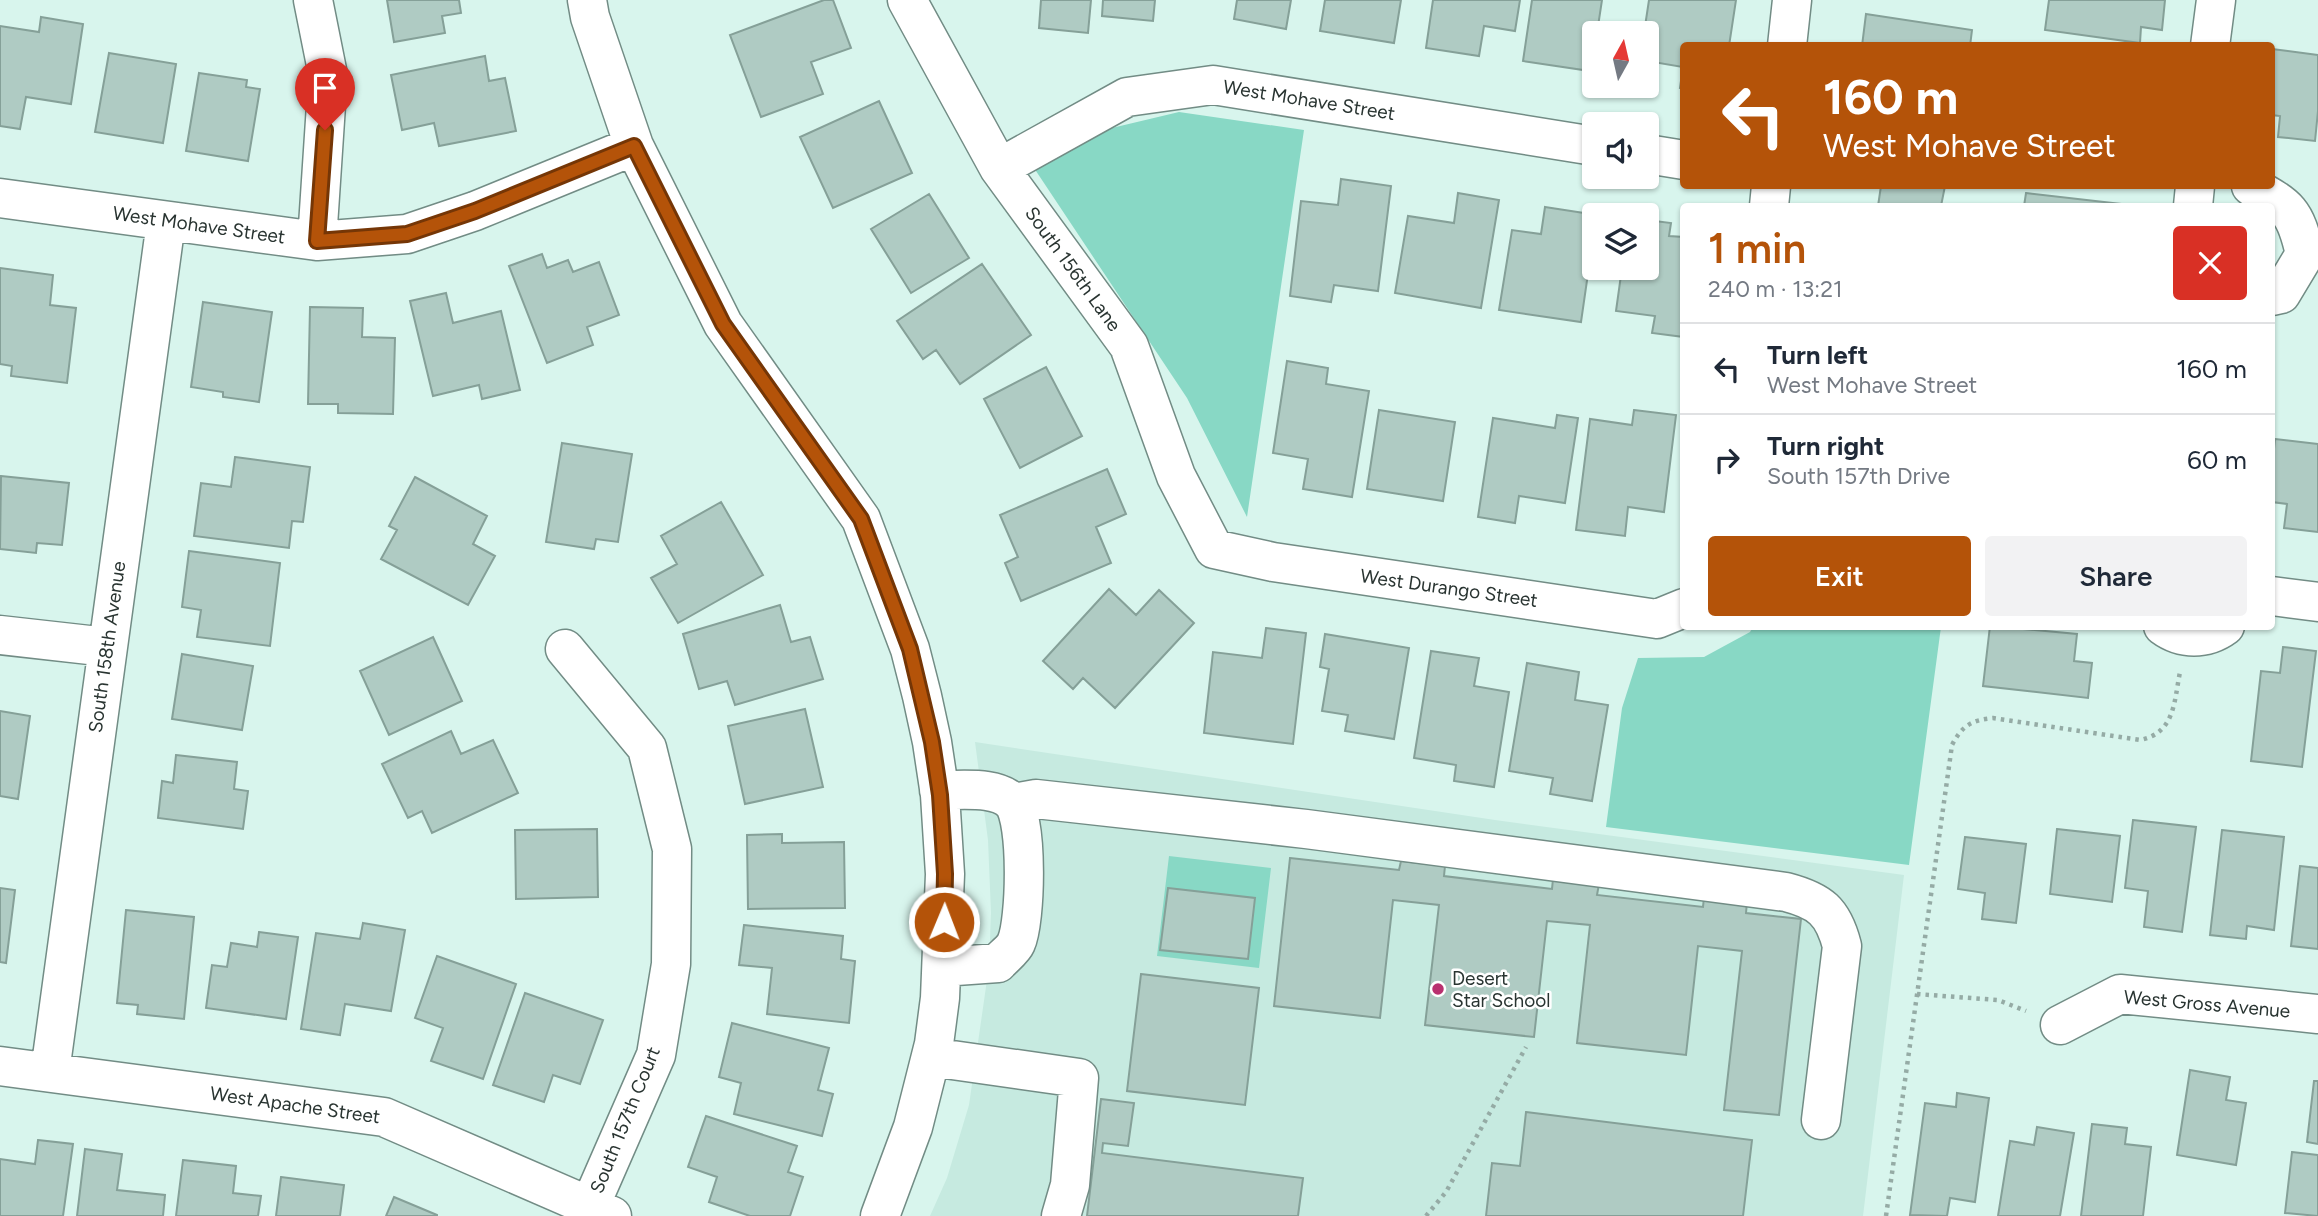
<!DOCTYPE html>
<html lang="en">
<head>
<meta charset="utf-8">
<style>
	:root { --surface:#fff; --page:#f2f2f3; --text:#1f2937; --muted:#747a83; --line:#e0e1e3; --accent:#b45309 }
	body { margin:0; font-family:Figtree,sans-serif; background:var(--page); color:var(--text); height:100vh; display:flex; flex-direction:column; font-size:26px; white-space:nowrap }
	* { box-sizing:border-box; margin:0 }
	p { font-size:23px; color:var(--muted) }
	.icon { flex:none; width:38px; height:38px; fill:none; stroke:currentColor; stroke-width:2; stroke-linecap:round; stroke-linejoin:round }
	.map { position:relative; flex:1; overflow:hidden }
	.sheet { position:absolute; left:1680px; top:203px; width:595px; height:427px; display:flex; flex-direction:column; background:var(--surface); border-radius:7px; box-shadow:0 2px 5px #0004 }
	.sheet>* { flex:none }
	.hud { position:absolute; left:1680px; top:42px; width:595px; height:147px; border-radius:7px; box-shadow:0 2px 5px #0004; background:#b45309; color:#fff; overflow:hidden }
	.needle { width:46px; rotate:8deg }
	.tools { position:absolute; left:1582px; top:21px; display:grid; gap:14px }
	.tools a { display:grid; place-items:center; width:77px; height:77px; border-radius:7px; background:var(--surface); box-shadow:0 2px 5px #0004; font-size:35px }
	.pin { position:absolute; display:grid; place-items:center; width:60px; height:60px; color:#fff; margin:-72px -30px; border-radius:50% 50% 50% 0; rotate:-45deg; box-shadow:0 0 7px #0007 }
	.pin .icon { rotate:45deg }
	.me { position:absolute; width:77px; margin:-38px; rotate:1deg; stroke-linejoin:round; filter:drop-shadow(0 0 5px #0008) }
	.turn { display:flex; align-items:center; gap:24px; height:147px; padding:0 28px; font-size:32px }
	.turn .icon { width:91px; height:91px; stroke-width:2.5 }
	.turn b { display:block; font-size:49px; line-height:60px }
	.round { display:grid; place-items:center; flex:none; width:74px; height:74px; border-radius:7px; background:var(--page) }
	.head { display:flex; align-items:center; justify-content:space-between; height:119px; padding:0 28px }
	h1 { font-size:42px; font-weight:600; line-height:52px; color:var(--accent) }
	.action { display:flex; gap:14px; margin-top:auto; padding:14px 28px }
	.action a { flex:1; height:80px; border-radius:7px; background:var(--accent); color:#fff; font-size:28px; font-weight:600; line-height:80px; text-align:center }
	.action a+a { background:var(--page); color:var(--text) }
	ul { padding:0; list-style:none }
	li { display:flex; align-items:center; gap:21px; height:91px; padding:0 28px; border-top:2px solid var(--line) }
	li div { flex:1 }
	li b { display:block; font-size:26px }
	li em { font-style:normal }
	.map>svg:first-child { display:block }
	.built { fill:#c6eae0 }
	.green { fill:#88d8c5 }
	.building { fill:#afcbc3; stroke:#85a098; stroke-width:2 }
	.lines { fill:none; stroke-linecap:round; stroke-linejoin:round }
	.minor-casing { stroke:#728c85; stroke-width:41 }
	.path { stroke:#95aba5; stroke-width:4.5; stroke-dasharray:3.5 5; stroke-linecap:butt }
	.minor { stroke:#fff; stroke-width:38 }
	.route-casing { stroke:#753606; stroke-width:18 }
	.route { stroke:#b45309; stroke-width:12 }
	.poi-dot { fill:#b9306f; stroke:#fff; stroke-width:2.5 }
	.labels { text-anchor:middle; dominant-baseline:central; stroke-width:5; stroke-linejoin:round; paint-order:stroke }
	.street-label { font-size:19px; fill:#293431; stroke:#fff }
	.poi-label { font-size:19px; fill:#293431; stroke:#fff; text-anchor:start }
</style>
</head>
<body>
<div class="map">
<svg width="2318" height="1216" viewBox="0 0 2318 1216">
	<rect width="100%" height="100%" fill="#d8f5ed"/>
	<!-- built -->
	<path class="built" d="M975,742L1495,820L1904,875L1863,1216H930L947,1178L969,1105L989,966L991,913L988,840Z"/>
	<!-- green -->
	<path class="green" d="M1179,112L1304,130L1247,517L1187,398L1032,165L1095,132Z
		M1753,627H1941L1909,865L1606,827L1622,708L1638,658L1704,657L1750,632Z
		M1169,856L1271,868L1259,968L1157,956Z"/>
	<!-- building -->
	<path class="building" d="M387,0H459L461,13L442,16L445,33L394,42Z
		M824,0H833L851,48L811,62L823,94L761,117L730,35Z
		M1041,0H1091L1088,33L1039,28Z
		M1103,0H1155L1153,21L1102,16Z
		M1237,0H1291L1286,29L1234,19Z
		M1325,0H1401L1394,43L1320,31Z
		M1433,0H1520L1515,31L1484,26L1479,56L1426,48Z
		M1532,0H1602L1597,33H1594L1590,71L1523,61Z
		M1649,0H1736L1729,46H1684V89L1680,88L1683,67L1647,61V33H1644Z
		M2049,0H2165L2162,30L2141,27L2140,43L2045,30Z
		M1866,14L1972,30L1970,46H1862Z
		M41,17L83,24L71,104L26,97L20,129L0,126V26L39,32Z
		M2272,49L2318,55V111L2315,141L2278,137L2280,116L2272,115Z
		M109,53L176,64L163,143L95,132Z
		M485,56L489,81L505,78L516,131L439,146L434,123L402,130L391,75Z
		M199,73L247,80L246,87L260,89L248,161L186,151Z
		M879,101L912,173L833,208L800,137Z
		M1341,179L1391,186L1378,291L1334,285L1331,302L1290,296L1301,201L1338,205Z
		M1881,186H1945L1941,206H1878Z
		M1458,193L1499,200L1481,308L1395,293L1408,216L1454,223Z
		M2026,193L2139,206H2024Z
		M929,194L969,258L911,293L871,229Z
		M1545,207L1597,215H1594V232L1581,322L1499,310L1512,230L1541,234Z
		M1647,220L1671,223L1669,236L1684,237V337L1652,333L1655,316L1616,311L1622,268H1647Z
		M542,254L547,268L568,260L573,272L599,262L619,315L587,327L593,345L547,363L509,266Z
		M982,264L1031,335L960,384L936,350L923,359L897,321Z
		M0,268L53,275L50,305L76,308L67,383L11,376L12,366L0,364Z
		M446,293L453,323L501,311L520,390L482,399L479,385L433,396L410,301Z
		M203,302L272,312L259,402L223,397V392L191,387Z
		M310,307L363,308L362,337L395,338L393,414L338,413V404H308Z
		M1287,361L1328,368L1326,384L1369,391L1352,497L1303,489L1308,459L1273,453Z
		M1046,367L1082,436L1020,468L984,399Z
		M1379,410L1455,422L1443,501L1367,489Z
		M1634,410L1676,415L1664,512L1628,507L1625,536L1576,530L1590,419L1632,425Z
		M1557,415L1578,418L1565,503L1519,496L1515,523L1478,517L1493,418L1555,428Z
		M2275,439L2318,444V532L2284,528L2287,504L2272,502V469Z
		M562,443L632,454L618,542L596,539L594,549L546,542Z
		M235,457L310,467L303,522L292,521L289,548L194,536L201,483L231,487Z
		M1107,469L1126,514L1096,527L1111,563L1021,601L1005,563L1018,557L1000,515Z
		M1,476L69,483L62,545L37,543L36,553L0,549Z
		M415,477L487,516L473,544L495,556L468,605L381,559L397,530L389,526Z
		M721,502L763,575L678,623L651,578L677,564L661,536Z
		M189,551L280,563L270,646L197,637L201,610L182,607Z
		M1109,589L1136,615L1159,590L1194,623L1115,708L1083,678L1073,689L1043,661Z
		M780,605L791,642L810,637L823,679L735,705L727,681L699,689L683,634Z
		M1990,626L2077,634L2074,661L2092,663L2088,698L1983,686Z
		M1266,628L1306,633L1293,744L1204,733L1213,652L1262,658Z
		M1325,634L1409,648L1394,739L1345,731L1348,715L1322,711L1329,669L1320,667Z
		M433,637L462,701L389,735L360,671Z
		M2283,647L2316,651L2302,767L2251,761L2261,671L2280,673Z
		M1431,651L1479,658L1474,686L1509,692L1494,787L1454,781L1456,765L1414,758Z
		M182,654L253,666L242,730L172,719Z
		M1527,663L1579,672L1575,700L1608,705L1592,801L1550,794L1553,778L1509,771Z
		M805,709L823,787L745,804L728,726Z
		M0,711L30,716L18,799L0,796Z
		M451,731L461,754L493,740L518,793L432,833L422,811L408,818L382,764Z
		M176,755L237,762L234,789L248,791L243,829L158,818L162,781L173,783Z
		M2133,820L2196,827L2182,932L2144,927L2148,891L2125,888Z
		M597,829L598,897L516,899L515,830Z
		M2057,829L2120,836L2112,902L2050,894Z
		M2222,830L2284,837L2274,930L2247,926L2246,939L2210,935Z
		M782,834V843L844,842L845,908L748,909L747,835Z
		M1965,837L2026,844L2016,923L1982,919L1985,893L1958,889Z
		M1290,858L1399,870L1401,861L1445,866L1444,876L1552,889L1553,879L1599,884L1597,895L1703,907L1704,897L1747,902L1746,913L1801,919L1779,1115L1724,1110L1742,951L1698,946L1686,1055L1577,1043L1590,925L1547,921L1534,1037L1425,1025L1439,905L1393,900L1380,1018L1274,1006Z
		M2300,866L2318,868V949L2291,946Z
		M0,888L15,890L6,963L0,962Z
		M1168,888L1255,898L1248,959L1160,950Z
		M126,910L194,917L184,1019L137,1014L138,1005L117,1003Z
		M363,923L405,930L391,1011L345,1004L340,1035L301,1029L316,933L360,939Z
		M744,925L843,936L841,959L855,961L849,1023L767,1014L772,968L739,965Z
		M259,932L298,937L286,1019L206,1008L212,965L227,967L231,943L257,947Z
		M437,956L516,984L483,1079L431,1061L443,1028L415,1018Z
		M1141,974L1259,988L1245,1105L1127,1091Z
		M525,993L603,1020L580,1084L553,1075L544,1102L493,1085Z
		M732,1023L829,1048L818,1090L833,1094L822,1136L734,1114L741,1083L719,1077Z
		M2190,1070L2230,1077L2226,1100L2246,1103L2236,1165L2177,1155Z
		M2314,1081H2318V1144L2307,1142Z
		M1957,1093L1989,1098L1975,1202L1950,1198L1947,1216L1910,1215L1925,1103L1956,1107Z
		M1101,1099L1134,1103L1128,1146L1103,1143L1102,1153L1303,1178L1298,1216H1087Z
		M1526,1112L1752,1140L1743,1216H1486L1492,1163L1520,1166Z
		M706,1116L797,1146L788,1172L803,1177L790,1216H750L709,1202L717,1177L688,1167Z
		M2092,1124L2127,1128L2125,1144L2151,1147L2143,1216H2081Z
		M2037,1127L2074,1133L2060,1216H1998L2010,1141L2034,1145Z
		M38,1140L73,1144L63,1216H0V1159L35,1164Z
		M85,1149L122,1154L117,1190L165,1195L163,1216H77Z
		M2292,1152L2318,1155V1216L2285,1213Z
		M183,1160L236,1166L233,1193L261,1196L258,1216H176Z
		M281,1177L344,1185L340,1216H276Z
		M394,1197L437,1215V1216H386Z"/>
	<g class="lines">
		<defs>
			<path id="minor" d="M313,0L328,75L317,241
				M587,0L590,17L634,146L723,324L861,519L910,649L922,696L932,742L940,795L945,874L940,998L934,1044L913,1127L880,1216
				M907,0L999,168L1129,346L1176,476L1214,549L1273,562L1657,619L1684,608
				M1787,46L1792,0
				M2210,46L2216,0
				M1647,154L1684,160
				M999,168L1127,97L1213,85L1594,146
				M2251,186C2289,207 2295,210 2305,254L2281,294L2272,296
				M0,198L317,241L407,234L475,211L634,146
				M1769,206L1771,186
				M2193,206L2195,186
				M2272,596L2318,602
				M2163,626C2182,640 2206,640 2225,626
				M0,635L107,647
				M565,649L647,748L672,849L671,964L656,1055L590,1206
				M939,790C960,791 997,785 1013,803C1028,821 1026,921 1016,943C1013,950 1003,957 998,963L942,967
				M1013,803L1036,799L1306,829L1786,892C1820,901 1833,911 1842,946L1821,1120
				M2060,1025L2120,994L2318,1014
				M931,1057L1079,1078L1070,1185L1061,1216
				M0,1066L384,1117L612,1216
				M50,1072L166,222"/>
		</defs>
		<!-- minor casing -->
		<use href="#minor" class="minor-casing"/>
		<!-- path -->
		<path class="path" d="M1917,994L1998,1000L2026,1011
			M1426,1216L1446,1192L1526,1047
			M1886,1216L1952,745C1962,726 1971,720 1993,718L2140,740C2175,733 2174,702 2180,672"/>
		<!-- minor -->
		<use href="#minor" class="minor"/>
	</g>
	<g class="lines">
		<defs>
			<path id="route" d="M325,130L317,241L407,234L475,211L634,146L723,324L861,519L910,649L932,742L940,795L945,874L944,922"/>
		</defs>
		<!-- route casing -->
		<use href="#route" class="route-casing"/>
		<!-- route -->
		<use href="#route" class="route"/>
	</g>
	<!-- markers -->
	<circle class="poi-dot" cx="1438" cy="989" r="7"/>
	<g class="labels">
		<!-- street labels -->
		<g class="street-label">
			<text transform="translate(1309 100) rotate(9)">West Mohave Street</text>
			<text transform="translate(199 225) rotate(8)">West Mohave Street</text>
			<text transform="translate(1073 269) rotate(54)">South 156th Lane</text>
			<text transform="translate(1449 588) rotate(8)">West Durango Street</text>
			<text transform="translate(107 647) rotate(-82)">South 158th Avenue</text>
			<text transform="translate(2207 1004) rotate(5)">West Gross Avenue</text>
			<text transform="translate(295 1105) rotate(8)">West Apache Street</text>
			<text transform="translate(625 1120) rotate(-68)">South 157th Court</text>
		</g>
		<!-- poi labels -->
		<g class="poi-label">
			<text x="1452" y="978">Desert<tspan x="1452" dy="22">Star School</tspan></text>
		</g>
	</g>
</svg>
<div class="tools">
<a><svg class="needle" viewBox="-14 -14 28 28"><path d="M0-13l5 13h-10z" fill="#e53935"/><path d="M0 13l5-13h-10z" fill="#747a83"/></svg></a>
<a><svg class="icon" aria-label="sound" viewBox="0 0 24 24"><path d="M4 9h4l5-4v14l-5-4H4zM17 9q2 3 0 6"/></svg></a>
<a><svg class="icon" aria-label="layers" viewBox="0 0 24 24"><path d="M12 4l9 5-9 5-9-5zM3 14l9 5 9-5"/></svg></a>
</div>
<div class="pin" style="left:325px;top:130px;background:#d93025"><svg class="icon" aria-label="arrive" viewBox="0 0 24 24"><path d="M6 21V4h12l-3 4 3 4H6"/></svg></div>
<svg class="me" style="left:944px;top:922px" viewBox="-20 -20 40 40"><circle r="17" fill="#b45309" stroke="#fff" stroke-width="3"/><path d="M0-11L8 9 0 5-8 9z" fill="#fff"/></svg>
<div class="hud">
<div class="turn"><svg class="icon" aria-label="left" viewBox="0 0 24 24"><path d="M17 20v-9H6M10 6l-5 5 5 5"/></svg><div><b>160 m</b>West Mohave Street</div></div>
</div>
<section class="sheet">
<div class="head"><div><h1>1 min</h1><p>240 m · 13:21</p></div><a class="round" style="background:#d93025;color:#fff"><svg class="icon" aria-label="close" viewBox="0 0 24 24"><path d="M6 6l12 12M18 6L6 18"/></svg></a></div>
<ul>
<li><svg class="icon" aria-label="left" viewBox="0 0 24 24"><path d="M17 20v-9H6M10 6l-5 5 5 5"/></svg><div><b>Turn left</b><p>West Mohave Street</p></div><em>160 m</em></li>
<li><svg class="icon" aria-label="right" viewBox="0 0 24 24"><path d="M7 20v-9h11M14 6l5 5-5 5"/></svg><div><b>Turn right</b><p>South 157th Drive</p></div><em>60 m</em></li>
</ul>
<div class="action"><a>Exit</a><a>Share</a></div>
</section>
</div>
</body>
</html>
